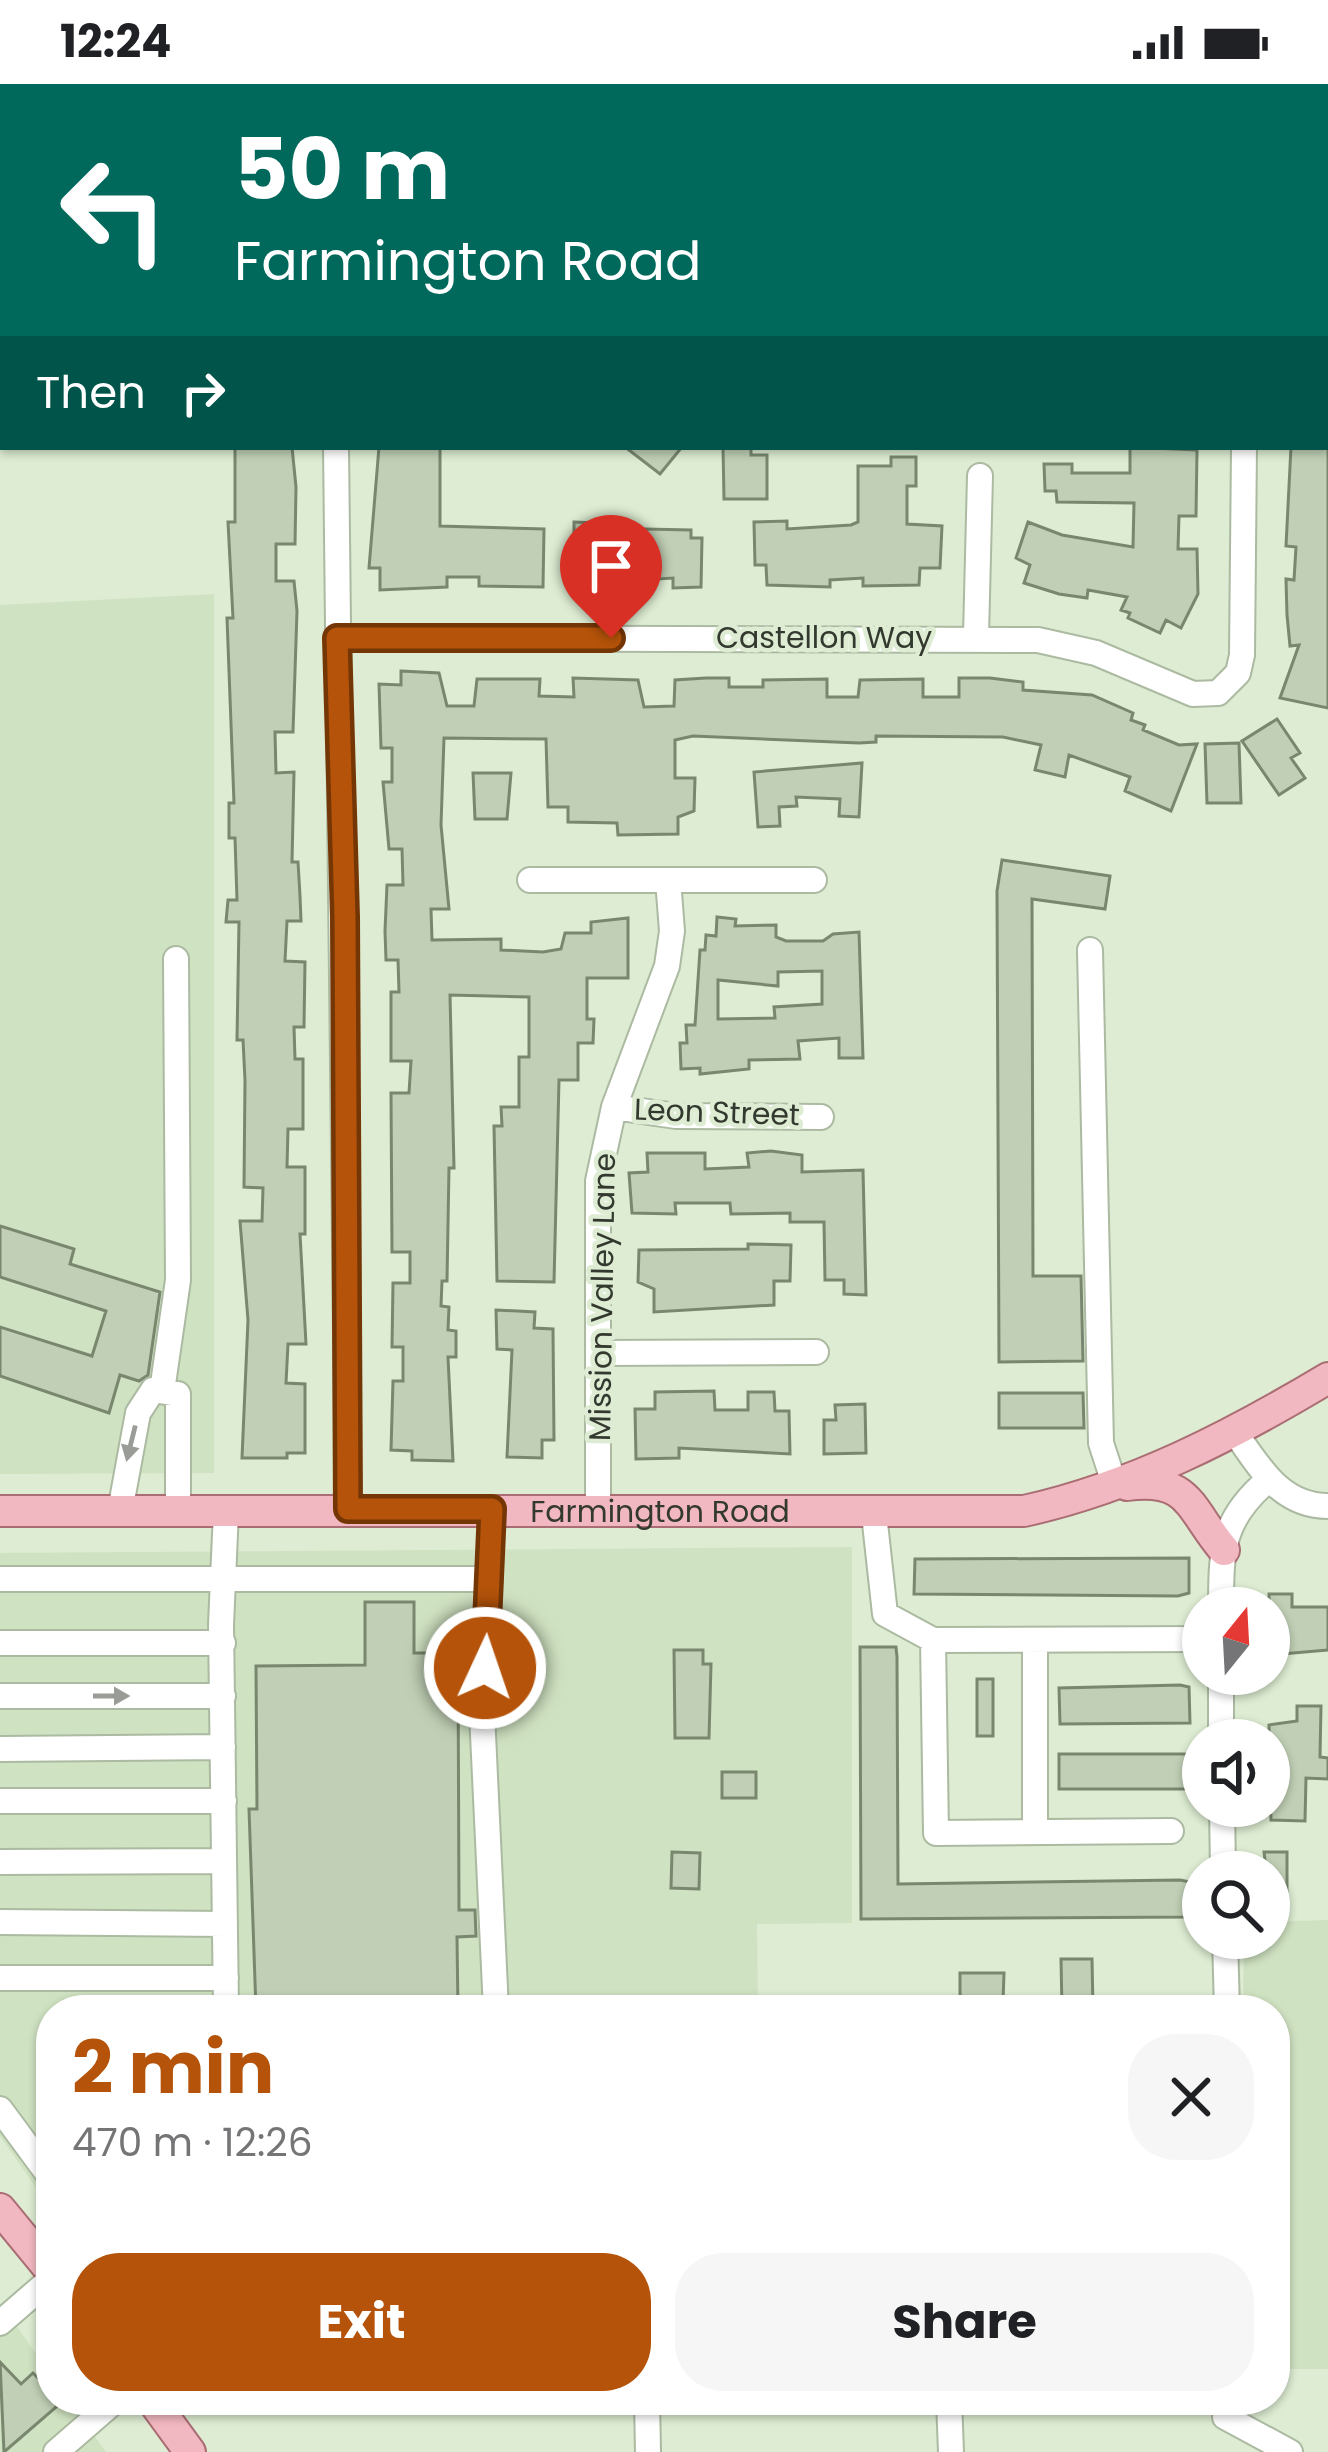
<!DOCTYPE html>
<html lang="en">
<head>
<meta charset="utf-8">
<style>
	:root { --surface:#fff; --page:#f6f6f6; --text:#202124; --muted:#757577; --accent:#b45309 }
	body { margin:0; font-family:Poppins,sans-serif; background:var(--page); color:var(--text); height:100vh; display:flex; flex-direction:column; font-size:45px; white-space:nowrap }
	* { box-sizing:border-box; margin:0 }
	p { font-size:39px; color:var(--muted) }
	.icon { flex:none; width:66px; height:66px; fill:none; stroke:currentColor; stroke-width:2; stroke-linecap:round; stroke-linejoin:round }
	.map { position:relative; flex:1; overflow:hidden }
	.drawer { position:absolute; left:36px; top:1911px; width:1254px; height:420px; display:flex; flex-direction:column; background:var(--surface); border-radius:48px; box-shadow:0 3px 9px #0004 }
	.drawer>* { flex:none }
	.banner { position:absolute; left:0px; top:0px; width:1329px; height:366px; box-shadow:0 3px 9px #0004; background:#00695c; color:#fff; overflow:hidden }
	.needle { width:78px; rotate:18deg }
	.fabs { position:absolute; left:1182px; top:1503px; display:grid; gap:24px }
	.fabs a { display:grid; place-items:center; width:108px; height:108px; border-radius:50%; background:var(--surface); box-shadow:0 3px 9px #0004; font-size:60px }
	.pin { position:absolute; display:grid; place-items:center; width:102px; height:102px; color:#fff; margin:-123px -51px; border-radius:50% 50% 50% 0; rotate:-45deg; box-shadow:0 0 12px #0007 }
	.pin .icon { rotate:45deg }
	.me { position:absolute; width:132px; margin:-66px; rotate:3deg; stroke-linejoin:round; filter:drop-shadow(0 0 9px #0008) }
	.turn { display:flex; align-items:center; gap:42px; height:252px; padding:0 36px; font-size:54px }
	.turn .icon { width:156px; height:156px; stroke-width:2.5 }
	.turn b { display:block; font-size:84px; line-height:102px }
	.then { display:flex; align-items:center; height:114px; padding:0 36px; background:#0003; gap:24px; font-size:45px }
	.round { display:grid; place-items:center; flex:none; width:126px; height:126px; border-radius:48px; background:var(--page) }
	.summary { display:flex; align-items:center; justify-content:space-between; height:204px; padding:0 36px }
	h1 { font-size:72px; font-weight:700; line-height:90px; color:var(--accent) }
	.button { display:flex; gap:24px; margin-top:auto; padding:24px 36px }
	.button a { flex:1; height:138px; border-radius:48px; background:var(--accent); color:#fff; font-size:48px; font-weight:700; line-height:138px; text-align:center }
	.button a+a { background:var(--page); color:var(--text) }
	.status { display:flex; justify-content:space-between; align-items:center; height:84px; padding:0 60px; background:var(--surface); direction:ltr }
	.status svg { height:33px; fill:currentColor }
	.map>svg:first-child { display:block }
	.built { fill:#cfe2c1 }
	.building { fill:#c0cfb5; stroke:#79876f; stroke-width:3; fill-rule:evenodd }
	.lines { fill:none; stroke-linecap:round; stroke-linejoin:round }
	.minor-casing { stroke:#abbaa1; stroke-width:28 }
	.major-casing { stroke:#aa6d73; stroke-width:34 }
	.minor { stroke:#fff; stroke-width:24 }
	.major { stroke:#f2b8c1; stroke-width:30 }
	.oneway { fill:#999c97 }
	.route-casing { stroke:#753606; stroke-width:30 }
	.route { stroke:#b45309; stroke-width:21 }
	.labels { text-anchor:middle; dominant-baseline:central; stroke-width:9; stroke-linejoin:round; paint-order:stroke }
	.street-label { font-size:30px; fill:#33392f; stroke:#ddecd2 }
</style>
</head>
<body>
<div class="status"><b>12:24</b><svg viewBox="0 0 49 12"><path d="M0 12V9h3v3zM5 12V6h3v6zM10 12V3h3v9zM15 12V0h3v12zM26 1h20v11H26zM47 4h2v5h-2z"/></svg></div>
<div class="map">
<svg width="1328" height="2368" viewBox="0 0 1328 2368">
	<rect width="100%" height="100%" fill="#ddecd2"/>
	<!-- built -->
	<path class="built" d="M214,510V1389L0,1390V521Z
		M852,1463V1839L757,1840L758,1926H51V2125L0,2052V1469Z
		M1328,1836V2285H1275V1926H1243L1244,1854H1269V1838Z
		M10,2233L51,2291V2316H69L106,2368H0V2243Z"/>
	<!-- building -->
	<path class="building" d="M235,363H292L296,403L295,460H276V497H294L297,527L293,648H275L276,689L294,688L292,778H298L300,812L301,837H287L285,877L305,878L304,943H294L295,975H303V1045H288L287,1083H305V1150H300L306,1260H288L286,1299L305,1300V1369H287V1374H242L248,1236L240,1137H262L263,1104L244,1103L245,996L243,956H237L239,838H226L228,816H237L235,754H229V719H234L227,534H233L228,438H235Z
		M379,363H440V442L544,445L543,503L479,502V493H447V503L380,506V484H369Z
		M625,363H682L660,390Z
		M723,363H751V371H767V415H724Z
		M1130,363L1197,366L1196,432H1179L1178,465H1197L1198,510L1181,544L1166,536L1160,549L1128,534L1130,529L1121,526L1127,513L1088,506L1087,514L1059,510L1024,499L1030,481L1016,474L1028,438L1062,451L1133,463L1134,419L1057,418L1056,407H1045L1044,380H1072V389H1130Z
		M1291,363H1328V624L1280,614L1299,561L1290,562L1287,531L1286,495L1294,496L1296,463L1286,462Z
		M891,373H916V402H907V440L942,442L940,484H920L919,501L863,502V494L830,496V503L767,501L766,481H755L754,438L787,437V445L851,441L858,438V382H891Z
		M574,438L597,439V444L691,446V454H702L701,503L673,504V494L574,500Z
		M401,587L439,589L447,622H474L477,595H540L539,612L574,613L573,594L638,596L644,623L674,622L675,596L706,594H729V603H763V596L827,595V613H858L860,596L923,595V613H959V594H990L1023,598V606L1092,611L1133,629L1131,636L1145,641L1143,646L1179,661L1197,660L1171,727L1125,707L1130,693L1069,671L1065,693L1035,686L1041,661L1003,653L876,652V658L859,659L693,652L675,656V694H695L694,727L678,733V750L618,751L617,739L568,738V723H548L546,655L444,654L441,741L449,825H431L432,856L501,855V866L543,868L561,865L565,849H591V838L628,834V894H587V935H594L593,959H578V996H559L554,1198L497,1197L494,1042H502L501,1023H519V973H529V913L450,911L454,1084H449L447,1197H442L441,1222L449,1223L448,1246L456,1247V1273H448L453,1377L412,1376V1367L391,1366L393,1297H403V1263H392L393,1199H410V1168H392L391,1009H409L411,977H391V908H399L398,876H386L385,847L387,801H403L402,765H389L383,698H392V664H381L379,600L401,601Z
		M1277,635L1300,669L1291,674L1305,694L1279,711L1242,657Z
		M1239,659L1241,719H1207L1205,660Z
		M862,679L859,733L839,732L840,715L796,713L797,722L779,723L780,742L758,743L754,688Z
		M473,689H511L507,735H475Z
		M1002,776L1110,792L1105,825L1032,815L1033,1192H1081L1083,1277L999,1278L997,807Z
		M717,833L736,835L735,842L776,841V853L786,857H823L833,850L859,848L863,974H839V954L798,957L800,975L749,976V985L700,990V984L681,985L680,959H687L686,941H695L700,866H705L706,851L716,852ZM822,887V920L774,923L775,934L718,935V896L778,902V888Z
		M771,1067L802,1071V1088L863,1086L866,1211L844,1210V1196H825L824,1138H790V1129L731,1130L730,1119H675L676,1130L632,1129L629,1089L648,1088L647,1069H705V1085L749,1083L747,1069Z
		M0,1142L74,1165L70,1180L160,1208L148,1291L139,1297L120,1291L109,1329L0,1292V1243L92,1272L106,1227L0,1193Z
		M748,1160L791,1161L790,1197H774V1221L654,1228V1205L638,1198L639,1166L748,1165Z
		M496,1226L535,1228L534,1244L553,1245L554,1356H542V1374L507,1373L512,1266L497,1265Z
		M714,1307L715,1326H748V1308H774L775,1327H789L790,1370L679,1364V1374L636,1375L635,1325H655V1308Z
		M999,1309H1083L1084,1344H999Z
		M865,1320L866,1369L824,1370V1336H836L835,1321Z
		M1189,1474V1509L1178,1512L914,1510L915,1475Z
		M1269,1510H1292V1523H1328V1566L1269,1571Z
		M365,1518H414V1569H458L459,1826H475L476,1852L457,1853L458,1926H256L249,1725H257L256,1582L365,1581Z
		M860,1563H896L897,1573L898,1800L1180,1796L1190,1798V1833L861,1835Z
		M674,1566H703V1580H711L709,1654H675Z
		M977,1595H993V1652H977Z
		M1180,1601L1189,1603L1190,1639L1060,1640L1059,1604Z
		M1297,1622H1321L1320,1673L1328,1674V1695L1306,1694L1305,1737L1271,1736L1269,1641L1297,1637Z
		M1059,1670H1190V1705H1059Z
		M722,1688H756V1714H722Z
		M672,1768L700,1769L699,1805L671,1804Z
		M1264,1768H1287V1808H1269Z
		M1061,1875H1092L1093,1925H1062Z
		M960,1889H1004L1003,1918L960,1912Z
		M0,2278L21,2300L33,2289L51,2307V2316L62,2318L4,2368Z"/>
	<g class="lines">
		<defs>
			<path id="minor" d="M335,0V3
				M1326,134H1328
				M0,203H3
				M336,363L348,1425
				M976,552L980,392
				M337,554L1038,556L1096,569L1193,610L1218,609L1238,589L1242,571L1244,363
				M530,796H814
				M1090,866L1101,1359L1115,1402
				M614,1023L676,1032L821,1033
				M598,1269L816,1268
				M162,1307L178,1196L176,875
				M1234,1347C1259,1382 1280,1422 1328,1422
				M492,1425L482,1629L496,1926
				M598,1425V1097L614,1023L667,882L672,847L668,796
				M120,1427L138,1329L153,1306L178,1310V1427
				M226,1427L221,1541L226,1926
				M874,1430L885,1530L933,1556L1203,1555
				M0,1495H490
				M1221,1524C1221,1465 1222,1435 1268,1396
				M933,1556L936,1749L1171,1747
				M0,1559H223
				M1221,1590V1656
				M0,1612H223
				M0,1665L223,1663
				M0,1717H224
				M1222,1722L1223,1788
				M1035,1748V1556
				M0,1778L224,1777
				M0,1838L225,1840
				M1225,1854L1227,1926
				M0,1894H226
				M0,2025L51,2094
				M0,2239L51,2195
				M647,2316L648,2368
				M949,2316L951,2368
				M1225,2316V2333L1290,2368
				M56,2368L116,2316"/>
			<g id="major">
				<path d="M1127,1401C1191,1393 1189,1425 1224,1466"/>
				<path id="s1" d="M0,1427H1024C1133,1403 1233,1351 1328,1294"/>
				<path d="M0,2125L51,2187"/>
				<path d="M152,2316L190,2368"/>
			</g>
		</defs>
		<!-- minor casing -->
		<use href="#minor" class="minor-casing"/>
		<!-- major casing -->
		<use href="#major" class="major-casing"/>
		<!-- minor -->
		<use href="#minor" class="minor"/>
		<!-- major -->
		<use href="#major" class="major"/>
	</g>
	<!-- one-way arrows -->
	<defs><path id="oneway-solid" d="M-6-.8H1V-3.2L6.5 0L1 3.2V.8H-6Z" transform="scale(3)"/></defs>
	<g class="oneway">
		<use href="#oneway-solid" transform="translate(131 1359) rotate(104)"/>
		<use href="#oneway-solid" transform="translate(111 1612)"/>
	</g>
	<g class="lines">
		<defs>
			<path id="route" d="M485,1584L492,1425H348L345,833L337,554H611"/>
		</defs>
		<!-- route casing -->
		<use href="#route" class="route-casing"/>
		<!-- route -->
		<use href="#route" class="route"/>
	</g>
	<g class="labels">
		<!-- street labels -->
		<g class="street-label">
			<text x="824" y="553">Castellon Way</text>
			<text transform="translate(717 1028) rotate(2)">Leon Street</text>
			<text transform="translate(602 1213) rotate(-89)">Mission Valley Lane</text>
			<text stroke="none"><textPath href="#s1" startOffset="660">Farmington Road</textPath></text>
		</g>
	</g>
</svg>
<div class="fabs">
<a><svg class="needle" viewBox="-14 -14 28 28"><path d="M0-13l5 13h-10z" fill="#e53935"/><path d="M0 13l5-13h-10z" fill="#757577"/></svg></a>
<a><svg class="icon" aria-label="sound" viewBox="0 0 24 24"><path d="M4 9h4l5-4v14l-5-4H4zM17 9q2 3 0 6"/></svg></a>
<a><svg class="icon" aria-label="search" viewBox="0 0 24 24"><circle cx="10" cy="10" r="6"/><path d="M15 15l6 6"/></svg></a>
</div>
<div class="pin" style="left:611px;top:554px;background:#d93025"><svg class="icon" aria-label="arrive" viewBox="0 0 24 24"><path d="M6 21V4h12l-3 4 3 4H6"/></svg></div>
<svg class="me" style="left:485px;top:1584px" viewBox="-20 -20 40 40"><circle r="17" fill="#b45309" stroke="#fff" stroke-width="3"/><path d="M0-11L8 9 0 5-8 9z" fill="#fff"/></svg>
<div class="banner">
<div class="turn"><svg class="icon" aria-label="left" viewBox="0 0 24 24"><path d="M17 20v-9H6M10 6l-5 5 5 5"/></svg><div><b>50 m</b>Farmington Road</div></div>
<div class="then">Then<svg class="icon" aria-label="right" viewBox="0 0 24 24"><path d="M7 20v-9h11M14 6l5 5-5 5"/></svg></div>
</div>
<section class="drawer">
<div class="summary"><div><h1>2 min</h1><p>470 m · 12:26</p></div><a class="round"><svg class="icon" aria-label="close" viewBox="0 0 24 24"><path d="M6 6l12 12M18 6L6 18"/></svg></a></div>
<div class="button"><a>Exit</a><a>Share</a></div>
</section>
</div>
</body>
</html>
